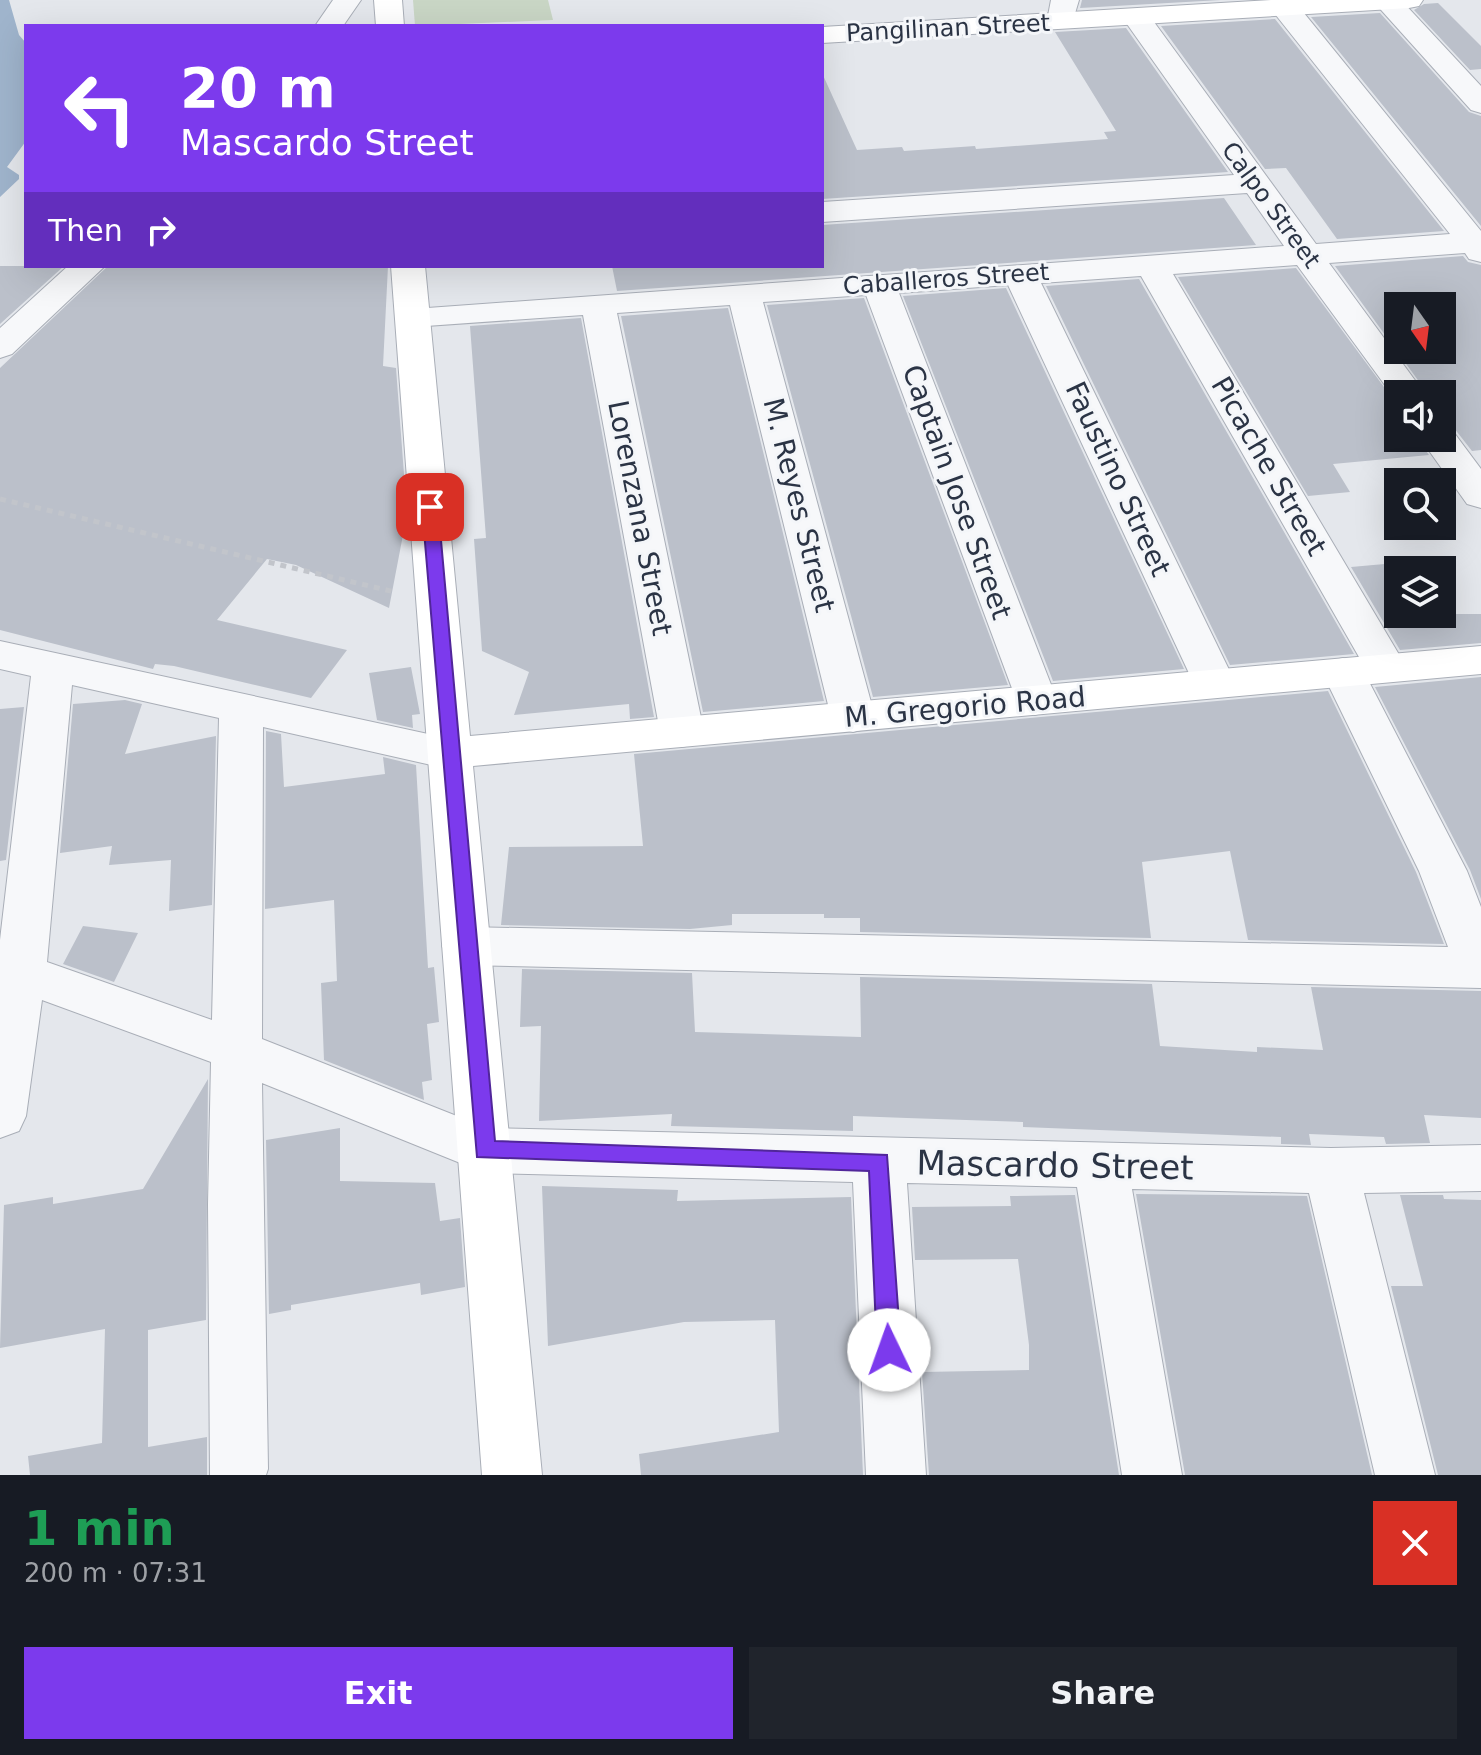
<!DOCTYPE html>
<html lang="en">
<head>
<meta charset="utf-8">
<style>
	:root { --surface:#171b24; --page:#20242c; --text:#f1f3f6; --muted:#9ea1a6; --accent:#7c3aed }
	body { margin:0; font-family:"DejaVu Sans",sans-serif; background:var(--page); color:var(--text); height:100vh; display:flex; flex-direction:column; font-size:30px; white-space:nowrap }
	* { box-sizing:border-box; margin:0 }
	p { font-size:26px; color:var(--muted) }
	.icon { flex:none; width:44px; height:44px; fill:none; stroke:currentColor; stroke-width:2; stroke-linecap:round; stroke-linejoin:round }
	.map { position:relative; height:1475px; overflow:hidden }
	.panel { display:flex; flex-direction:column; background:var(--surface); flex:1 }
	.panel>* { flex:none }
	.top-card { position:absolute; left:24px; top:24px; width:800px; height:244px; border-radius:0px; box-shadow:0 8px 32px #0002; background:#7c3aed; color:#fff; overflow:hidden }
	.needle { width:52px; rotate:166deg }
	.tools { position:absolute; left:1384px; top:292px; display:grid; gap:16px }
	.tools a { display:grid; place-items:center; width:72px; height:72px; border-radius:0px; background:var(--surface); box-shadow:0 8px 32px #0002; font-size:40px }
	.pin { position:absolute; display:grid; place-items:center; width:68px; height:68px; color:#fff; margin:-34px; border-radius:16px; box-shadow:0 4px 12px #0006 }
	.me { position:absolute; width:88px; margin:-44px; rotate:357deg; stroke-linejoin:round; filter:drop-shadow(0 0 6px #0008) }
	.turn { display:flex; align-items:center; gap:28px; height:168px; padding:0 24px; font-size:36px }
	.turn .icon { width:104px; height:104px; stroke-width:2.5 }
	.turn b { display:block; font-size:56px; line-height:68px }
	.then { display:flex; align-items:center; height:76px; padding:0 24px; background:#0003; gap:16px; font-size:30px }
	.round { display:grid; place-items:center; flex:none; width:84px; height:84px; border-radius:0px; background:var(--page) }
	.summary { display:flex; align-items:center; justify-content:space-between; height:136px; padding:0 24px }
	h1 { font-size:48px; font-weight:700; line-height:60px; color:#1e9e55 }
	.button { display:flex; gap:16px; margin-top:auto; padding:16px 24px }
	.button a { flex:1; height:92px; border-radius:0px; background:var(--accent); color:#fff; font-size:32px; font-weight:700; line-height:92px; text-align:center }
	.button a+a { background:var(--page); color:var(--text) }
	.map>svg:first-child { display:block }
	.green { fill:#c9d6c5 }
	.water { fill:#9fb4cc }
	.building { fill:#bbc0ca; fill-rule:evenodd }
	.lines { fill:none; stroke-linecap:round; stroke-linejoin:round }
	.street-casing { stroke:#a9aeb7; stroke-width:2 }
	.secondary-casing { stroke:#a9aeb7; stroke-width:2 }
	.path { stroke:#c2c5cb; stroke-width:5; stroke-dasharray:6 6; stroke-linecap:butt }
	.street { fill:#f7f8fa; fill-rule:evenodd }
	.secondary { fill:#fff; fill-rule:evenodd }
	.route { fill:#7c3aed; stroke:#51269a; stroke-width:2 }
	.labels { text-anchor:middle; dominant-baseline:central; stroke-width:6; stroke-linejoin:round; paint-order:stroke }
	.far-street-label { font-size:24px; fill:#2b3445; stroke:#f4f6f9 }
	.street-label { font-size:28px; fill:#2b3445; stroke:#f4f6f9 }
	.near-street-label { font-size:34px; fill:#2b3445; stroke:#f4f6f9 }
</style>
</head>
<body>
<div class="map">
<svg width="1481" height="1475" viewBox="0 0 1481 1475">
	<rect width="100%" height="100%" fill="#e4e7ec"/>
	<!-- green -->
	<path class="green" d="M413,0H548L553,20L415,26Z"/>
	<!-- water -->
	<path class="water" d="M0,0H9L19,35L26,43V141L7,167L19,175V179L0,197Z"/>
	<!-- building -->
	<path class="building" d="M1082,0H1221L1080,8Z
		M1438,3L1481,46V69L1470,70L1414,10L1424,4Z
		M1380,13L1469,112L1481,116V226L1311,17Z
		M1275,19L1444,231L1337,239L1286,168L1265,169L1161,26Z
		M1126,28L1228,172L822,199V73L857,150L902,147L904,151L975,146L976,149L1108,139L1104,132L1116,131L1055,32Z
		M1224,198L1256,245L617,291L612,266H822V225Z
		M1463,256L1468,262L1481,265V450L1472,451L1454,428L1442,425V394H1428L1335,266ZM1398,306H1442V350H1398Z
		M0,266H64L0,324Z
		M108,266H388L383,366L396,368L407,514L389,608L296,565L267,559L217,620L347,650L311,698L174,666L155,664L153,669L0,630V368Z
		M1296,268L1398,406V438H1417L1429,455L1333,464L1350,492L1308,496L1178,277Z
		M1139,279L1354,654L1230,665L1046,286Z
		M1006,288L1184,669L1053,681L903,296Z
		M864,298L1008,685L873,697L767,305Z
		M728,308L824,701L703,712L621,316Z
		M581,318L654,717L630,719L629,704L514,715L529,672L482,651L474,539L486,538L470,326Z
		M1407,562L1412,570H1398V614H1481V643L1400,650L1351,567Z
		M411,667L420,714L412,715L413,728L377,720L369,673Z
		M1481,677V899L1470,870L1375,687Z
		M1328,691L1416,872L1444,944L1248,940L1230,851L1142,862L1151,938L860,932V918H824V914H732V925L690,929L501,925L509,847L643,846L634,754Z
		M125,700L142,704L125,754L216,736L212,905L169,911L171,860L109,865L112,846L60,853L73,704Z
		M24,707L6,860L0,861V709Z
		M266,731L281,734L284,787L385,774L383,757L416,765L428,968L434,967L439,1022L427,1024L432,1080L422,1082L424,1100L324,1060L321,983L337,981L334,900L265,909Z
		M83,926L138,933L114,982L63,964Z
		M522,969L692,973L695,1032L861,1037L860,977L1152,984L1160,1046L1257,1052V1047L1323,1050L1311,987L1481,991V1118L1424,1115L1430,1143L1386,1144L1384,1137L1309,1134L1311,1145L1281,1144V1137L1023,1127V1122L907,1118L853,1116V1131L671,1126L672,1114L539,1121L541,1026L520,1027Z
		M208,1079L206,1320L148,1330V1447L207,1437V1475H30L28,1456L102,1443L105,1329L0,1348L4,1205L53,1197V1204L143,1189Z
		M340,1128V1181L435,1183L440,1221L460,1218L465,1287L421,1295L420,1283L291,1305V1310L269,1314L266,1140Z
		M542,1186L678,1190L677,1201L851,1197L863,1475H641L639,1454L779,1432L775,1320L684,1322L548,1346Z
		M1136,1194L1307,1196L1372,1475H1185Z
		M1075,1195L1119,1475H929L922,1372L1029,1370V1345L1018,1259L915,1260L912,1207L1011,1206L1010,1196Z
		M1400,1195H1443L1444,1199L1481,1200V1475H1438L1391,1286H1423Z"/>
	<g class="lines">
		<defs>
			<path id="street" d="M333,0H361L343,26H315Z
				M1051,0H1079L1071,27H1051L1047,21Z
				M1284,0L1295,2L1481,231V262L1469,259L1465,253L1329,263L1425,394H1398V403L1297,265L1173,274L1407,668L1401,678L1386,682L1371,678L1141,276L1041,283L1236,684L1230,694L1215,698L1200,694L1194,684L1008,285L899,293L1057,700L1050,710L1035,715L1020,710L866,295L763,302L875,717L868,728L853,732L838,728L831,717L730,305L617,313L704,732L698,743L682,747L666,743L660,732L583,315L412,327L400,324L395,317L400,310L1284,246L1247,193L822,222V202L1234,175L1122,17L1126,11H1146L1316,244L1450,234L1275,14L1271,8L1275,2Z
				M1401,0L1481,86V113L1471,110L1373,1Z
				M68,266H105L12,354L0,358V328Z
				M1442,428L1452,430L1481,469V508L1467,504L1420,438H1442Z
				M0,641L465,742L471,753L465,764L449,769L263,727L262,1039L487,1128L1331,1148L1481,1145V1191L1364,1193L1435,1475H1375L1309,1193L1132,1189L1182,1475H1122L1077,1187L907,1183L926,1475H866L853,1182L485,1173L262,1083L268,1469L266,1475H210L208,1204L211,1062L42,1000L26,1116L19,1131L0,1138V940L31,676L0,669ZM72,685L219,718L212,1020L47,962Z
				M1343,658L1358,662L1364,672L1467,871L1481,907V988L466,965L449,959L442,946L449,933L466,927L1448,947L1419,871L1322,672L1328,662Z"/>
			<path id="secondary" d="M374,0H402L404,26H376Z
				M1271,0H1423L1419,6L1409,8L822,43V27Z
				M391,266H425L470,736L1481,646V674L473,766L542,1475H482Z"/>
		</defs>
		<!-- street casing -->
		<use href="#street" class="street-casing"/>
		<!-- secondary casing -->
		<use href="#secondary" class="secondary-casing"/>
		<!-- path -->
		<path class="path" d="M0,499L395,592"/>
		<!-- street -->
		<use href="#street" class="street"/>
		<!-- secondary -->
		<use href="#secondary" class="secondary"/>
	</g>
	<!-- route -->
	<path class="route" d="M430,502L438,507L495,1141L887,1155L901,1350L898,1357L889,1361L881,1357L877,1350L869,1171L477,1157L422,507Z"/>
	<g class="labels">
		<!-- far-street labels -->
		<g class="far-street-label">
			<text transform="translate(948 28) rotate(-3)">Pangilinan Street</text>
			<text transform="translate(1271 205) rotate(54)">Calpo Street</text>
			<text transform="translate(946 279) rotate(-4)">Caballeros Street</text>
		</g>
		<!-- street labels -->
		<g class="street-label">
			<text transform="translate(1269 466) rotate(60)">Picache Street</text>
			<text transform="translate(1118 479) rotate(65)">Faustino Street</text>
			<text transform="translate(957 492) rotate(70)">Captain Jose Street</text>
			<text transform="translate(799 505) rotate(76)">M. Reyes Street</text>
			<text transform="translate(640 518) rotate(79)">Lorenzana Street</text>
			<text transform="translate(965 707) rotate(-5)">M. Gregorio Road</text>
		</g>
		<!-- near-street labels -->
		<g class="near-street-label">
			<text transform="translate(1055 1165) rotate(1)">Mascardo Street</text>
		</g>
	</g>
</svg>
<div class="tools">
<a><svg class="needle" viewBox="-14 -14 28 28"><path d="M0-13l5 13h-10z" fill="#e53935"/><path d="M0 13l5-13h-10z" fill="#9ea1a6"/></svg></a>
<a><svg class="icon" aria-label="sound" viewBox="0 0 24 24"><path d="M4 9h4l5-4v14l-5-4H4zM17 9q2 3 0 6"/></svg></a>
<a><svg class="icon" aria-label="search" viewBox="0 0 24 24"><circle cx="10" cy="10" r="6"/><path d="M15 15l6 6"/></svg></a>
<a><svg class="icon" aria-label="layers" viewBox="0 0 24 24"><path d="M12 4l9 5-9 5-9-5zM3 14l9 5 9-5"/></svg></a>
</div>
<div class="pin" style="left:430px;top:507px;background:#d93025"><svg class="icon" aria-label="arrive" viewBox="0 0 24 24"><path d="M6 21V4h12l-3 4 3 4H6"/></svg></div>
<svg class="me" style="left:889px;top:1350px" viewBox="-20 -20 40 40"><circle r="19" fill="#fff"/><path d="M0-13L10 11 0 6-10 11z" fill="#7c3aed"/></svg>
<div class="top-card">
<div class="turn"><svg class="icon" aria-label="left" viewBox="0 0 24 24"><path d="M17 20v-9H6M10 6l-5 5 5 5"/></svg><div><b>20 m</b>Mascardo Street</div></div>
<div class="then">Then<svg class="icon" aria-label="right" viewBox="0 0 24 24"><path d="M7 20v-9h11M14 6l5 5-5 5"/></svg></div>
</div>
</div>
<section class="panel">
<div class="summary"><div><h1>1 min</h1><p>200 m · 07:31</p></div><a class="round" style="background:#d93025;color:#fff"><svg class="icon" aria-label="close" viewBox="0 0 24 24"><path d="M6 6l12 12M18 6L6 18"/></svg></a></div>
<div class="button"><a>Exit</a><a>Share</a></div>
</section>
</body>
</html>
